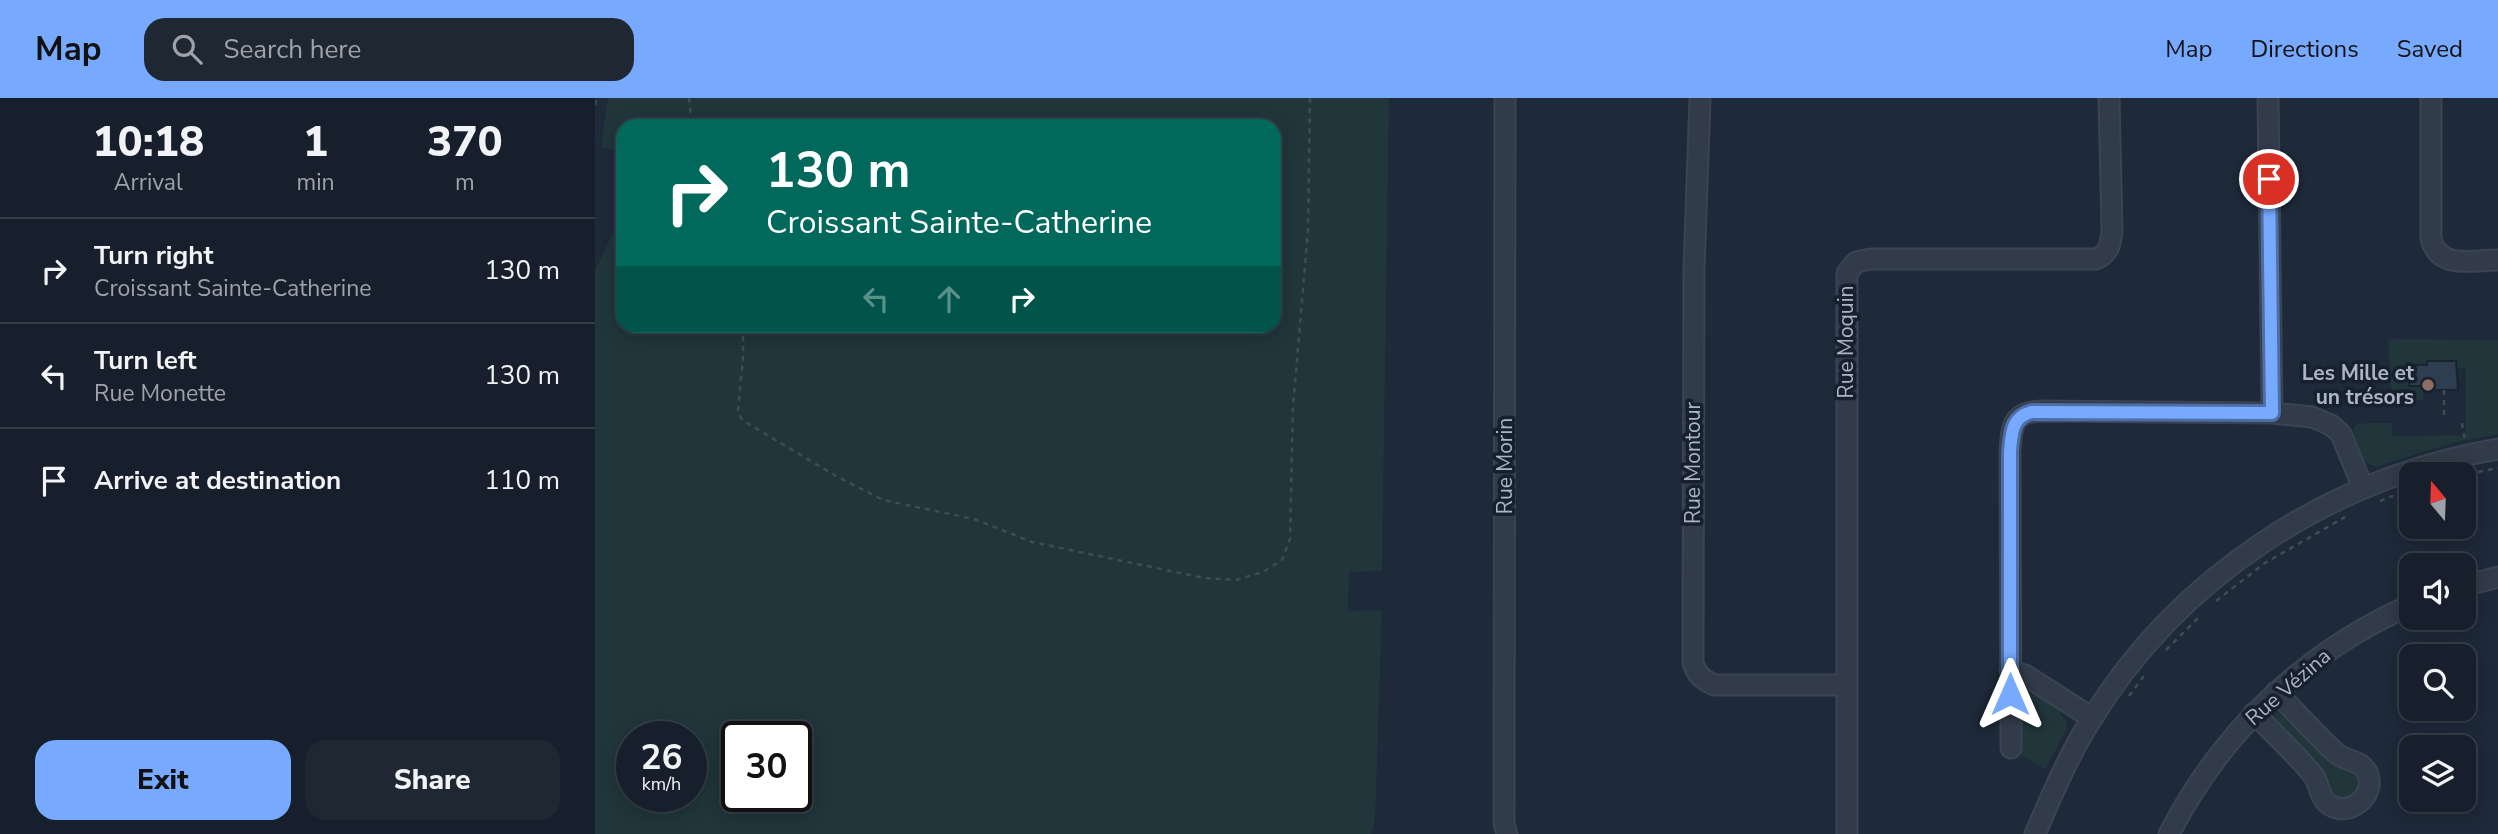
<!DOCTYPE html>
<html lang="en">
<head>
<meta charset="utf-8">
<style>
	:root { --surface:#161f2b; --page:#1f2733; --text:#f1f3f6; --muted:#9ea2a9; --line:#353d47; --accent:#7af }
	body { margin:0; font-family:"Nunito Sans",sans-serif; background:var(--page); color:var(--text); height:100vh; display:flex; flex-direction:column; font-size:26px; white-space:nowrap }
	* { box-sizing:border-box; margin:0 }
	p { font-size:23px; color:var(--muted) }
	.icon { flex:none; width:38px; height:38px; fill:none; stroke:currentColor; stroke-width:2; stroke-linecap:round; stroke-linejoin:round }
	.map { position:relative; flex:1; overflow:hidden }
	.panel { display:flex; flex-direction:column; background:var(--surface); width:595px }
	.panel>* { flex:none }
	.guide { position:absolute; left:21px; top:21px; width:665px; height:214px; border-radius:21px; box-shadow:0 4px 18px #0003,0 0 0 2px var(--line); background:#00695c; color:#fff; overflow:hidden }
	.needle { width:46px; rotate:341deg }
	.buttons { position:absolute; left:1804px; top:364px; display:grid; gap:14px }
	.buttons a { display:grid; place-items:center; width:77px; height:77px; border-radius:14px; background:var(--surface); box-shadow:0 4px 18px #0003,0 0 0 2px var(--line); font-size:35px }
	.speed { position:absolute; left:21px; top:623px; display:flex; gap:14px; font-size:35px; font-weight:700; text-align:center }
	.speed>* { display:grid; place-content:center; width:91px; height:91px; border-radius:50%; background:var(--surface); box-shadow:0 4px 18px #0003,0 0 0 2px var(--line); line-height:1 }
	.speed small { font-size:18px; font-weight:400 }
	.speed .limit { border:4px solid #111; border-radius:10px; background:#fff; color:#111 }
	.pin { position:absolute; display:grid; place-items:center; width:60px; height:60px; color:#fff; margin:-30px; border:4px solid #fff; border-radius:50%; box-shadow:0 2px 7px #0007 }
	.me { position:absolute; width:77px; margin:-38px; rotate:0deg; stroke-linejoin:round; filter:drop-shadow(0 0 5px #0008) }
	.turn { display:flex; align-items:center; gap:24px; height:147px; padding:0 35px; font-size:32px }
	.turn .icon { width:91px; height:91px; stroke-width:2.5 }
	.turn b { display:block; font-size:49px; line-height:60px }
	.lanes { display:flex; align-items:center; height:66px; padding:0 35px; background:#0003; justify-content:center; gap:35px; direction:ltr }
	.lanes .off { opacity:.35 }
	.eta { display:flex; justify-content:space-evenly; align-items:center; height:119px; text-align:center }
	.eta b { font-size:42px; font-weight:800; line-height:49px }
	.cta { display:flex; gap:14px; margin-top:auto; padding:14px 35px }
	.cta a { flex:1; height:80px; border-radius:21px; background:var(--accent); color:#111; font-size:28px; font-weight:800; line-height:80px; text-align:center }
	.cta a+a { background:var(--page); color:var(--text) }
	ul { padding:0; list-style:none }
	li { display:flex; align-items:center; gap:21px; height:105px; padding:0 35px; border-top:2px solid var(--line) }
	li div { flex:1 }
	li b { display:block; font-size:26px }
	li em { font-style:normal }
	header { display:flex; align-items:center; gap:42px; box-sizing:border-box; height:98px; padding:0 35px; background:var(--accent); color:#111 }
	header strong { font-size:33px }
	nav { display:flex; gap:38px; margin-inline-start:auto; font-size:24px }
	.search { width:490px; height:63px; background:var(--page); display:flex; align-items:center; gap:18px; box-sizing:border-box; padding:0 24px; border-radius:21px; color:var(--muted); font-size:26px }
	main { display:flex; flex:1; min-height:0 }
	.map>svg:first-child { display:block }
	.green { fill:#20363a; fill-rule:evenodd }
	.building { fill:#2f3d50; stroke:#19222f; stroke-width:2 }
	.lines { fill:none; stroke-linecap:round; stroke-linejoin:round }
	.minor-casing { stroke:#3b4452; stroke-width:23 }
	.path { stroke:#385052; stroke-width:2.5; stroke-dasharray:5 5; stroke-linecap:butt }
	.minor { stroke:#313b49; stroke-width:19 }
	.route-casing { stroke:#4d6ea6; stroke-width:18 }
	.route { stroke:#7af; stroke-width:12 }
	.education-dot { fill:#8d6e63; stroke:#17202d; stroke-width:2.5 }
	.labels { text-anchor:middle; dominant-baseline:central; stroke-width:7; stroke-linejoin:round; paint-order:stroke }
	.street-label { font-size:21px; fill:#abb5c6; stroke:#17202d }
	.poi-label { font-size:21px; font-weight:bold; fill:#abb5c6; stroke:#17202d; text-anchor:end }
</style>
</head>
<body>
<header>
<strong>Map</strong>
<div class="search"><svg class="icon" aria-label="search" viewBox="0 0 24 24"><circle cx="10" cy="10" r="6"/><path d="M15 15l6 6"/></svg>Search here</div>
<nav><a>Map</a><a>Directions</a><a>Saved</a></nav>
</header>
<main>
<section class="panel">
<div class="eta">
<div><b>10:18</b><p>Arrival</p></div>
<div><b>1</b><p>min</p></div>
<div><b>370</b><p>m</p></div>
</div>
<ul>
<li><svg class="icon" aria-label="right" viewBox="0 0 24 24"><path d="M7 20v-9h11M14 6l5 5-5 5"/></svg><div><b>Turn right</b><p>Croissant Sainte-Catherine</p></div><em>130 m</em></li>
<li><svg class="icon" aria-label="left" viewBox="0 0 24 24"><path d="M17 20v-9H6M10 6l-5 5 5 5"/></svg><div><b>Turn left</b><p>Rue Monette</p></div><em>130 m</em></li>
<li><svg class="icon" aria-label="arrive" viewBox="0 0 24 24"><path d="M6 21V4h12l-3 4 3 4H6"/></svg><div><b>Arrive at destination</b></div><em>110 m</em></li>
</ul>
<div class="cta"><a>Exit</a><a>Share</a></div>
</section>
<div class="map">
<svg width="1903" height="736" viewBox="0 0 1903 736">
	<rect width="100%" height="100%" fill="#1e2939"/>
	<!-- green -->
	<path class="green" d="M13,0H794L787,473L754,474L753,513L787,512L780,721L776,736H0V173L28,113V228H679V28H28V56L6,49ZM37,639H96V698H37ZM142,639H201V698H142Z
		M1793,241L1903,242V336L1857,345L1781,369L1771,364L1768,365C1751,321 1753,325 1797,325V338L1871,337V271L1861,270V263L1814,267V288H1828V302L1797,303Z
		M1427,589H1432L1465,611L1464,613L1472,624L1471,632L1450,672L1422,654L1424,591Z
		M1682,614L1689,616L1737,665L1761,675L1764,679L1765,689L1757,700L1746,702L1735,695L1730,677L1681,625L1678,618Z"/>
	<!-- building -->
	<path class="building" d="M1832,263H1861L1863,292H1832V288H1814V267H1832Z"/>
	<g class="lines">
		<defs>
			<path id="minor" d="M910,0L909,725L912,736
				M1105,0L1099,171L1098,565C1102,577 1107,581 1119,587H1251
				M1673,0L1677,315
				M1836,0V141C1844,172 1878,162 1903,162
				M1869,488L1903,479
				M1415,573L1430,577L1497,620
				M1659,615C1678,635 1700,655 1718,677C1725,686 1723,697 1732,705C1752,722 1783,698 1772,674C1765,661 1751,664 1741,655C1720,636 1701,614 1681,594
				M1416,650L1415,353C1417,327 1417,314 1447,313L1677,315L1717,319L1736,327L1746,336L1768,390
				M1252,736V175L1261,164L1276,161H1501C1515,155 1516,144 1517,131L1514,0
				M1440,736C1457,697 1473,658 1496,622C1584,478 1737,379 1903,351
				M1574,736C1627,633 1711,553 1816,507"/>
		</defs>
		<!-- minor casing -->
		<use href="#minor" class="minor-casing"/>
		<!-- path -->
		<path class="path" d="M94,0L97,28
			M0,7L1,0
			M148,228V260L143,312L147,322L241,378L288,402L379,421L437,444L609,480L641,482L668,474L687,462L695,441L698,309L713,132L715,0
			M1849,292V318
			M1867,325L1870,342
			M1883,374L1903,370
			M1785,403L1798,398
			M1621,503L1670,465L1750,419
			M1571,552L1606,517
			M1534,598L1551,575"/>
		<!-- minor -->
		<use href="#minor" class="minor"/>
	</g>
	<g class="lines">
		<defs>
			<path id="route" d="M1415,596V353C1417,335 1416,320 1436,314L1677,315L1674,81"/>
		</defs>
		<!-- route casing -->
		<use href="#route" class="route-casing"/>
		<!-- route -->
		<use href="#route" class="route"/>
	</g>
	<!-- markers -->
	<circle class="education-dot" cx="1833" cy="287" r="7"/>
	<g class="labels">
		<!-- street labels -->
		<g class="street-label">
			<text transform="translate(1251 244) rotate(-90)">Rue Moquin</text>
			<text transform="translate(1098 365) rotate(-90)">Rue Montour</text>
			<text transform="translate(910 368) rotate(-90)">Rue Morin</text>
			<text transform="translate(1693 589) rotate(-41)">Rue Vézina</text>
		</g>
		<!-- poi labels -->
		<g class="poi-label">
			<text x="1819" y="275">Les Mille et<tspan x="1819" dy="24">un trésors</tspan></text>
		</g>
	</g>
</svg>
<div class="buttons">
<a><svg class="needle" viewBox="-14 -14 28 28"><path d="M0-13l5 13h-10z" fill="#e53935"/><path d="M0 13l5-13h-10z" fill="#9ea2a9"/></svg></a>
<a><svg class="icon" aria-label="sound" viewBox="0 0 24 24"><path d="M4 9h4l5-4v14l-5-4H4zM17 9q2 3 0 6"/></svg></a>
<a><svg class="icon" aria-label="search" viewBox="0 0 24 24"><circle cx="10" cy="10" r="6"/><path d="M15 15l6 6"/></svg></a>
<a><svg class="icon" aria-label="layers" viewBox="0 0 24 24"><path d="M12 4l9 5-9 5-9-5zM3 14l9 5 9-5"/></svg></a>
</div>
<div class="speed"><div>26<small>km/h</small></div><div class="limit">30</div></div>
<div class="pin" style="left:1674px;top:81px;background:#d93025"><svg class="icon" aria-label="arrive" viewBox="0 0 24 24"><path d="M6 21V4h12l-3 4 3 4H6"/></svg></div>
<svg class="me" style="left:1415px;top:596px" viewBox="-20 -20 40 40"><path d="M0-17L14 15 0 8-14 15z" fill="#7af" stroke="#fff" stroke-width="4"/></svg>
<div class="guide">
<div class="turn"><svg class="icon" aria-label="right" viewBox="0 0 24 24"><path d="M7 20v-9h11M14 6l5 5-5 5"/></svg><div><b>130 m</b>Croissant Sainte-Catherine</div></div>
<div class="lanes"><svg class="icon off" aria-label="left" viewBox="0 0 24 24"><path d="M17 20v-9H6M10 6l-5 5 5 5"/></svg><svg class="icon off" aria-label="ahead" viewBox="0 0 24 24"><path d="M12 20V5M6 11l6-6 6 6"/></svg><svg class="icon" aria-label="right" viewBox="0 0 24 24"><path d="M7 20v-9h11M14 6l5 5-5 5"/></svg></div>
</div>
</div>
</main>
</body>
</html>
